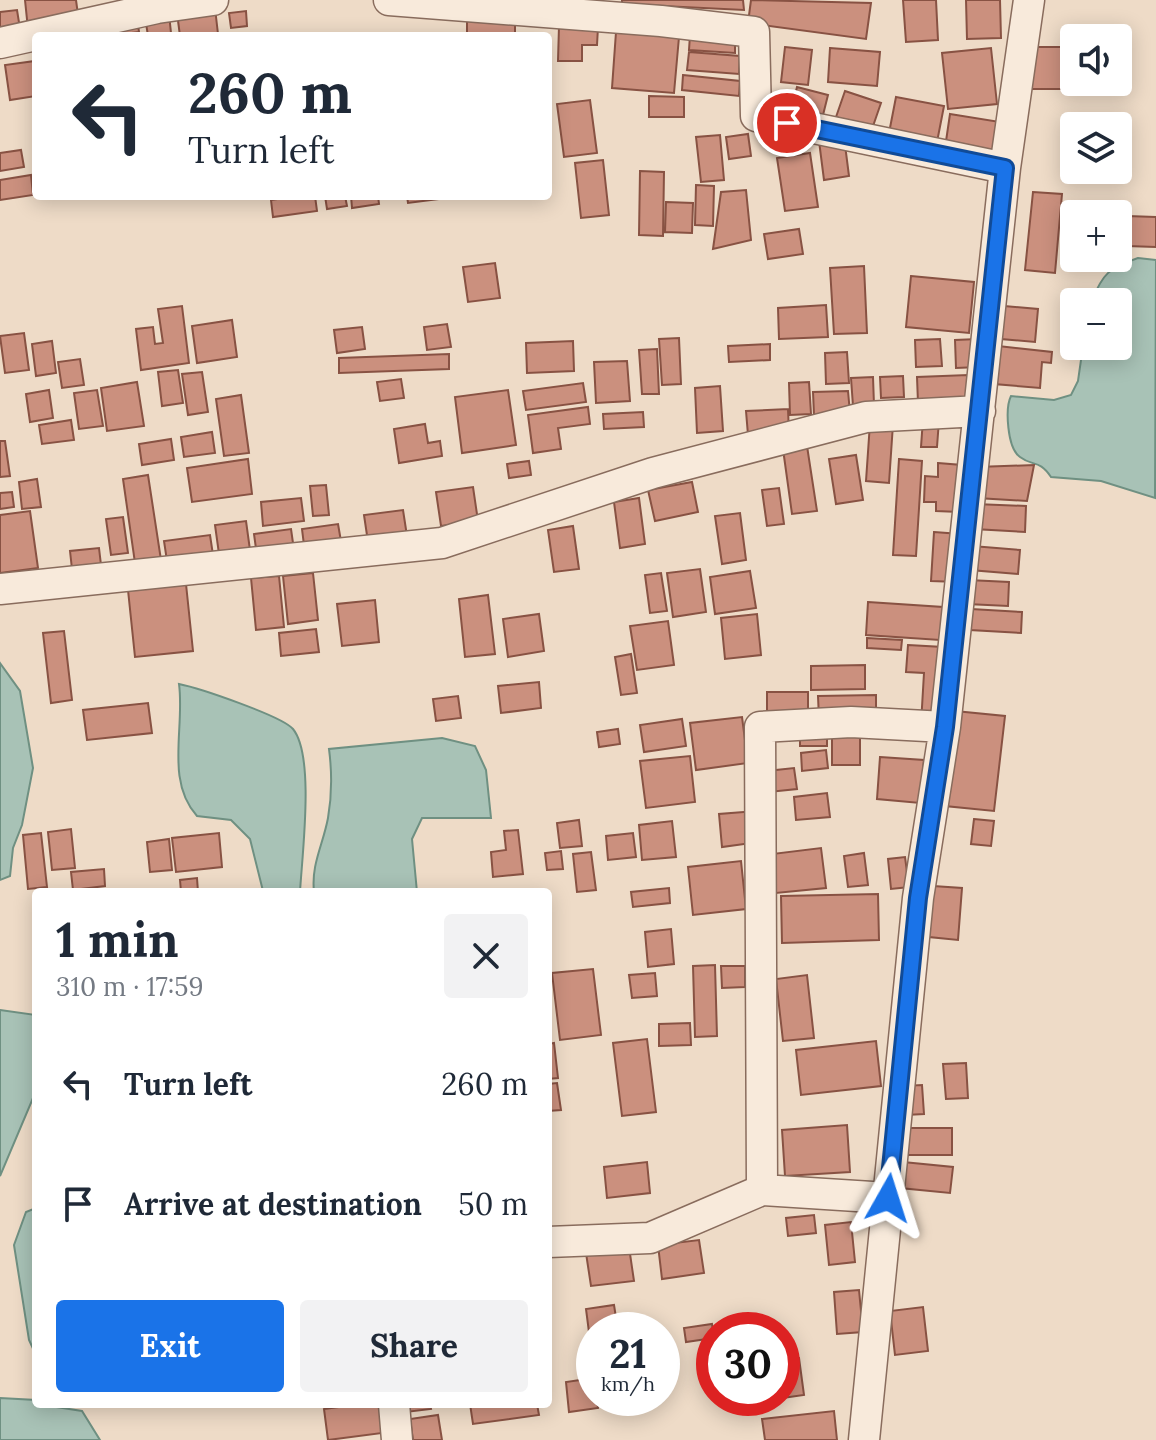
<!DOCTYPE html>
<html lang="en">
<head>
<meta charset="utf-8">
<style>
	:root { --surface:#fff; --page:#f2f2f3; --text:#1f2937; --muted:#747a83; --accent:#1a73e8 }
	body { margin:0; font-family:Lora,serif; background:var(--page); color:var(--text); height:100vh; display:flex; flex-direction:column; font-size:30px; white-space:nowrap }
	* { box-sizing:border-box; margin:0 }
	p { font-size:26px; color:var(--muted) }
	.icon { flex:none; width:44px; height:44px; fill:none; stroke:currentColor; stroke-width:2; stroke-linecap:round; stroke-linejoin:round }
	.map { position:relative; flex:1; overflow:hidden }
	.drawer { position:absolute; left:32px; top:888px; width:520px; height:520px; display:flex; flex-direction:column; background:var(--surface); border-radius:8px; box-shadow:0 4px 20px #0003 }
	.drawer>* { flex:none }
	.banner { position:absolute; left:32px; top:32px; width:520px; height:168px; border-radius:8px; box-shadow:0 4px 20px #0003; background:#fff; color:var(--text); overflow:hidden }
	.controls { position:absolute; left:1060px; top:24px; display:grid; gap:16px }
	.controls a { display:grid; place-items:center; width:72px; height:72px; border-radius:8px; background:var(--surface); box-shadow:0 4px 20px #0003; font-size:40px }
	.speed { position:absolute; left:576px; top:1312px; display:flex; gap:16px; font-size:40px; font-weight:700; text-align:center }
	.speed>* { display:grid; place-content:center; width:104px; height:104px; border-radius:50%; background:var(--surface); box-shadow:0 4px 20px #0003; line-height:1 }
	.speed small { font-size:20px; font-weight:400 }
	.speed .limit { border:12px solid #d22; background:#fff; color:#111 }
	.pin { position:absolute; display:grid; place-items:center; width:68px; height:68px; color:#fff; margin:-34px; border:4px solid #fff; border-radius:50%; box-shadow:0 2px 8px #0007 }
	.me { position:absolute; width:88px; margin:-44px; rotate:6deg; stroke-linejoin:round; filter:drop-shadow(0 0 6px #0008) }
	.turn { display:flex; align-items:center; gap:28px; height:168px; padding:0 24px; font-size:36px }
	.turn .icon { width:104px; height:104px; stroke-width:2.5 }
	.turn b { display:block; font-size:56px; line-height:68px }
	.round { display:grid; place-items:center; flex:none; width:84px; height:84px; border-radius:8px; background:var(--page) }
	.headline { display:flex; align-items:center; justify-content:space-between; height:136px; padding:0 24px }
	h1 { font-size:48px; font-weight:700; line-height:60px }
	.action { display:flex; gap:16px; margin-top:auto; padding:16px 24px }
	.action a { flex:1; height:92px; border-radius:8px; background:var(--accent); color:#fff; font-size:32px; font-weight:700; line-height:92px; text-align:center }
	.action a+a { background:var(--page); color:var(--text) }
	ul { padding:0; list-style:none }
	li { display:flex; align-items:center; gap:24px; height:120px; padding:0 24px }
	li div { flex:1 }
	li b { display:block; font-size:30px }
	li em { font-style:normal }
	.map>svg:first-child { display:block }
	.water { fill:#a8c2b6; stroke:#6f9082; stroke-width:2 }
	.building { fill:#cb907e; stroke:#885243; stroke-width:2 }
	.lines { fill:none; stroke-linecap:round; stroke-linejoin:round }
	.street-casing { stroke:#896c5d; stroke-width:33 }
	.street { stroke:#f8eadb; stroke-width:30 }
	.route-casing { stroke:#114b97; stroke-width:20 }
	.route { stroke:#1a73e8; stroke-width:14 }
</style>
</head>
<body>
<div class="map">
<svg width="1156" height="1440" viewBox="0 0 1156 1440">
	<rect width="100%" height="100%" fill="#eedbc7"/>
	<!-- water -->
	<path class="water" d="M1138,258L1156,260L1155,498L1101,481L1051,477C1039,459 1033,467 1020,457C1007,448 1005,408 1011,396L1054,400L1071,395L1078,381L1083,346H1118V302H1091C1103,273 1109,268 1138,258Z
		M0,663L20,691L33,768L22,825L13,848L10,876L0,880Z
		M179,684C199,688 282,716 293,729C315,756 302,855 300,892L263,891L250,839L231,820L197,816C165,781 185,727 179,684Z
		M442,738L475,746L486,770L491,818H422L412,839L417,892H314C311,864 323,845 328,818C332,795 332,772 329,749Z
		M0,1010L36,1015V1091L0,1176Z
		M36,1208V1355L29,1340L14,1245L26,1212Z
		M0,1398L36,1400V1404L82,1411L100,1440H0Z"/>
	<!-- building -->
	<path class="building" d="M25,0H76L79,22L28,29Z
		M622,0H743L744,10L622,4Z
		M751,0L871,3L866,39L748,23Z
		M903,0H936L938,40L906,42Z
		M966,0H1000L1001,38L967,39Z
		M215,8L218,34L180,36L177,13Z
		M17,10L21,35L0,38V12Z
		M246,11L247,26L231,28L229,13Z
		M169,14L171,33L148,36L145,17Z
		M137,18L139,32L109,36L107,22Z
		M467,21H515V36H467Z
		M559,26L598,27L597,45H582V61H558Z
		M616,32L679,37L674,93L612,88Z
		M690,35L735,38V53L689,50Z
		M785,47L812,50L808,85L781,82Z
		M1027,47H1068V89H1027Z
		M830,48L880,52L877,86L828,82Z
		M991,48L997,104L948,109L942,53Z
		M689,52L740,56L739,74L687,70Z
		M35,61L36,96L10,100L5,65Z
		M683,75L740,81L739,96L682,90Z
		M797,87L828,95L823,115L792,108Z
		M845,91L881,103L872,129L836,117Z
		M649,96L684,97V117H649Z
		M896,97L944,106L937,142L889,133Z
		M590,100L597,153L564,157L557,104Z
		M950,114L1000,122L995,156L945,148Z
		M748,134L751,156L729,159L726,137Z
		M720,135L724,180L701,182L696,137Z
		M844,137L849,176L824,180L819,141Z
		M21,150L24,167L0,171V153Z
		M810,153L818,207L785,211L777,158Z
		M603,160L609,215L581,218L575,163Z
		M640,171L664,172L663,236L639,235Z
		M31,175L33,195L0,200V180Z
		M696,185L714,186L713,226L695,225Z
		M746,190L751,240L713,249L721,192Z
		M1033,192L1062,194L1055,273L1025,270Z
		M297,196H315L317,211L273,217L271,200Z
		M325,196H345L347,206L327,209Z
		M351,196H378L379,204L352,208Z
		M407,196H438V199L408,203Z
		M666,202L693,203L692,233L665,232Z
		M1127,216L1156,217V247L1127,246Z
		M799,229L803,254L768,259L764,234Z
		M495,263L500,298L468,302L463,267Z
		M864,266L867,333L834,334L830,268Z
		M911,276L974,282L969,333L906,327Z
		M826,305L828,337L779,339L778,308Z
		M182,306L189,363L141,370L136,329L153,327L155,344L163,343L158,309Z
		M1004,306L1038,309L1035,342L1001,339Z
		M232,320L237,357L197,363L192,326Z
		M447,324L451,347L427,350L424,327Z
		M362,327L365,349L337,353L334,330Z
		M24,333L29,370L5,373L0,336Z
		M679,338L681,384L662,385L659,339Z
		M940,339L942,366L916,367L915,340Z
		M978,339L979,367L956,368L955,340Z
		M52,341L56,373L36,376L32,344Z
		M573,341L574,371L527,373L526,343Z
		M770,344V360L729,362L728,346Z
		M998,346L1052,352L1051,363L1042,362L1040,388L994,384Z
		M657,349L659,394H642L639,350Z
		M847,352L849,383L826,384L825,353Z
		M449,354V369L339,373V358Z
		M80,359L84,385L62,388L58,362Z
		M627,361L630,401L596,403L594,362Z
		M178,370L183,403L162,406L158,372Z
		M202,372L208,412L188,415L182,374Z
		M968,375L969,401L918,403L917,377Z
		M903,376L904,397L881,398L880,377Z
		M873,377L874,405L853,406L851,378Z
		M401,379L404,398L380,401L377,382Z
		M137,382L144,426L107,431L101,388Z
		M809,382L811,414L790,415L789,383Z
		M583,383L586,402L526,410L523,391Z
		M720,386L723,431L697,433L695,388Z
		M49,390L53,418L30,422L26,394Z
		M97,390L103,426L79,429L74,393Z
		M508,390L516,445L462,453L455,397Z
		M848,391L850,413L814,415L813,392Z
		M241,395L249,453L224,456L216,399Z
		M588,407L590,424L558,428L561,449L533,453L528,415Z
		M788,409L789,433L748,435L746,411Z
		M643,412L644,427L604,429L603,414Z
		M923,419L939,420L937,447H921Z
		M71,420L74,440L42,444L39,425Z
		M870,423L893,424L889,483L866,481Z
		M425,424L428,443L440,441L442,456L399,463L394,429Z
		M212,432L215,453L184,457L181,437Z
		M171,439L174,460L142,465L139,444Z
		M0,441H5L10,476L0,477Z
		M807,446L817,511L792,514L783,449Z
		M856,455L863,500L836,504L829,459Z
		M248,459L252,494L192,502L187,468Z
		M899,459L922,461L916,556L893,555Z
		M529,461L531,475L509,478L507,464Z
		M938,463L962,465L959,512L936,511V502H924L925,476L938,477Z
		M1034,465L1027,501L977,498V467Z
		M148,475L161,560L135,563L123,479Z
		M37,479L41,507L22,509L19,482Z
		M692,482L698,512L655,521L648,490Z
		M326,485L329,515L313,516L310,486Z
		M473,487L478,521L441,526L436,492Z
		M779,488L784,524L767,526L762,490Z
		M12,492L14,507L0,509V493Z
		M301,498L304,521L263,526L261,502Z
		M639,498L645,544L620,548L614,502Z
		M975,504L1026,506L1025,532L974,529Z
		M403,510L407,536L368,542L364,515Z
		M30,511L38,568L0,573V515Z
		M740,513L746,560L722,564L715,516Z
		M123,517L128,553L111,555L106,519Z
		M246,521L250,550L219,554L215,525Z
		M338,524L342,547L305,553L302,529Z
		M573,526L579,569L554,572L548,530Z
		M291,529L294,550L257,556L254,534Z
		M934,532L960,534L958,582L931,581Z
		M210,535L213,555L167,561L164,541Z
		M972,546L1020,550L1018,574L970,570Z
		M99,548L101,565L72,569L70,551Z
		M700,569L706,612L673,617L667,573Z
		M750,571L756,608L715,614L710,577Z
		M313,573L318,620L288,624L283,576Z
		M661,573L667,611L650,613L645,575Z
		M279,576L284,627L256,630L251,578Z
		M968,580L1009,582L1008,606L967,604Z
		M186,584L193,651L135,657L128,590Z
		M488,595L495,654L465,657L459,599Z
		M375,600L379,642L342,646L337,604Z
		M868,602L943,607L940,640L866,635Z
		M971,609L1022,612L1021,633L970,630Z
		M539,614L544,651L508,657L503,619Z
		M757,614L761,655L725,659L721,618Z
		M668,621L674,665L637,670L630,626Z
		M316,629L319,652L281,656L279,633Z
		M64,631L72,700L51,703L43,633Z
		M867,638L902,640L901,650L867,648Z
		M908,645L943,647L938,724H921L924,673L906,672Z
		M631,654L637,693L621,695L615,657Z
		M865,665V689L811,690V666Z
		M539,682L541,708L501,713L498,686Z
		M767,692H808V717H767Z
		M876,695V718L819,719L818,696Z
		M458,696L461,718L436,721L433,699Z
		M148,703L152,733L87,740L83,710Z
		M955,711L1005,716L994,811L945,806Z
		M742,717L748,763L696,770L690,723Z
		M682,719L686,746L644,752L640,725Z
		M800,728H827V746H800Z
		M618,729L620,744L599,747L597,732Z
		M832,733H860V765H832Z
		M826,750L828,768L802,771L801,753Z
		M690,756L695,802L646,808L640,761Z
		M880,757L924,760L920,803L877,799Z
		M794,768L797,789L769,792L767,771Z
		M827,793L830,817L796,820L794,797Z
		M756,811L759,842L722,847L719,814Z
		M974,819L994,821L991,846L971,844Z
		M579,820L582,846L560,848L557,823Z
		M672,821L676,857L642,860L639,825Z
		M71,829L75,868L52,870L48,832Z
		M518,830L523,874L493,877L491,852L506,850L504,831Z
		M41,833L47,887L28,889L23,835Z
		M219,833L222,867L176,872L172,838Z
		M633,833L636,857L608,860L606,836Z
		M169,839L172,870L150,872L147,842Z
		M821,848L826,888L776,893L772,854Z
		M561,851L563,869L547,870L545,853Z
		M591,852L596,890L577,892L573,854Z
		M864,853L868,885L848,887L844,856Z
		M905,857L909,887L891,889L888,859Z
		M741,861L746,909L693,915L688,867Z
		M104,869L105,886L73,890L71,872Z
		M197,878L198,892H181L180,880Z
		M933,886L962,888L958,940L929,937Z
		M669,888L670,903L633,907L631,892Z
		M878,894L879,940L782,943L781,896Z
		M671,929L674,964L648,967L645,932Z
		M715,965L717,1036L695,1037L693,966Z
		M721,966H745V987L722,988Z
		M593,969L601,1035L560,1040L552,973Z
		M655,973L657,996L632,998L629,975Z
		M807,975L814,1038L783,1041L776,979Z
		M690,1023L691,1045L659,1046V1024Z
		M647,1039L656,1112L622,1116L613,1043Z
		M876,1041L881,1086L801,1095L796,1050Z
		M554,1043L558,1078L548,1079V1044Z
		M966,1063L968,1098L946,1099L943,1064Z
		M557,1083L561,1110L548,1111V1084Z
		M922,1085L924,1114L906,1115L904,1086Z
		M847,1125L850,1172L785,1176L782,1130Z
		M895,1128H952V1155H894Z
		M647,1162L650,1193L607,1198L604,1167Z
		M903,1162L953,1167L950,1193L900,1188Z
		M814,1215L816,1233L788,1236L786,1218Z
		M851,1222L855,1262L829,1265L825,1225Z
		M699,1240L704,1273L662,1279L658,1245Z
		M629,1247L634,1281L591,1286L586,1253Z
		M859,1290L863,1332L837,1334L834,1292Z
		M614,1305L618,1330H594V1340H590L586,1309Z
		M923,1307L928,1351L895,1355L890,1311Z
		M712,1324L714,1338L686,1342L684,1328Z
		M799,1358L804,1395L782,1398V1360Z
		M594,1378L598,1408L569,1412L566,1382Z
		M361,1404H386L390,1432L328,1440L324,1409Z
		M405,1404H430L431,1409L406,1412Z
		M470,1404H537L539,1415L473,1424Z
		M834,1411L837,1440H765L762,1419Z
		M438,1415L442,1440H413L410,1419Z"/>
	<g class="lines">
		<defs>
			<path id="street" d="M389,0L661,21L754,32L756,116L1005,168
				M0,43L157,8L213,0
				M0,589L442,543L653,473L866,417L980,411
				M762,1190L760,727L851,722L945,727
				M548,1242L650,1238L762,1190L888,1198
				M394,1404L397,1440
				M864,1440L918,898L945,727L1005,168L1029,0"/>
		</defs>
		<!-- street casing -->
		<use href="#street" class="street-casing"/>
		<!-- street -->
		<use href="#street" class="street"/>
	</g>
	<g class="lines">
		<defs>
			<path id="route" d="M787,123L1005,168L945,727L918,898L888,1198"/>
		</defs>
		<!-- route casing -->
		<use href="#route" class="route-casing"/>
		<!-- route -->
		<use href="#route" class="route"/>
	</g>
</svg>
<div class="controls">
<a><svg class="icon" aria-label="sound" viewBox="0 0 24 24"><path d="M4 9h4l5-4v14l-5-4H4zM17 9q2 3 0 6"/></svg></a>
<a><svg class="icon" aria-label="layers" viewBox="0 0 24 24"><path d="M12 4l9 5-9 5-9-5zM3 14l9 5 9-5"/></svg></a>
<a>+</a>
<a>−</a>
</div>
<div class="speed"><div>21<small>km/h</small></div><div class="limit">30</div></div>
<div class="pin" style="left:787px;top:123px;background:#d93025"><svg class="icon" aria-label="arrive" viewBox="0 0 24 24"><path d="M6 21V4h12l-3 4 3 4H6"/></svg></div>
<svg class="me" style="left:888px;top:1198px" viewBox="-20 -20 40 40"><path d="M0-17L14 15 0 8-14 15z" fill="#1a73e8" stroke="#fff" stroke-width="4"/></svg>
<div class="banner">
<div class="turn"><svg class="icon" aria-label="left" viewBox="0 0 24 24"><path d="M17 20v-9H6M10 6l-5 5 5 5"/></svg><div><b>260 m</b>Turn left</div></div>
</div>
<section class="drawer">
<div class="headline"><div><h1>1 min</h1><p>310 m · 17:59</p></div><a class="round"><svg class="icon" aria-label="close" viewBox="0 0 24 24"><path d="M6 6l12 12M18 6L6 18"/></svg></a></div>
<ul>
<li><svg class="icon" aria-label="left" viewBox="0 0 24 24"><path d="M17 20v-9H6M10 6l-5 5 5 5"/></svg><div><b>Turn left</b></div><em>260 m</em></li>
<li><svg class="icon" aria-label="arrive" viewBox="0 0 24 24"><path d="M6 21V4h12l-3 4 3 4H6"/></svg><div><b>Arrive at destination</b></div><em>50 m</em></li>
</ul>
<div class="action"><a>Exit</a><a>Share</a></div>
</section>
</div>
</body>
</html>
